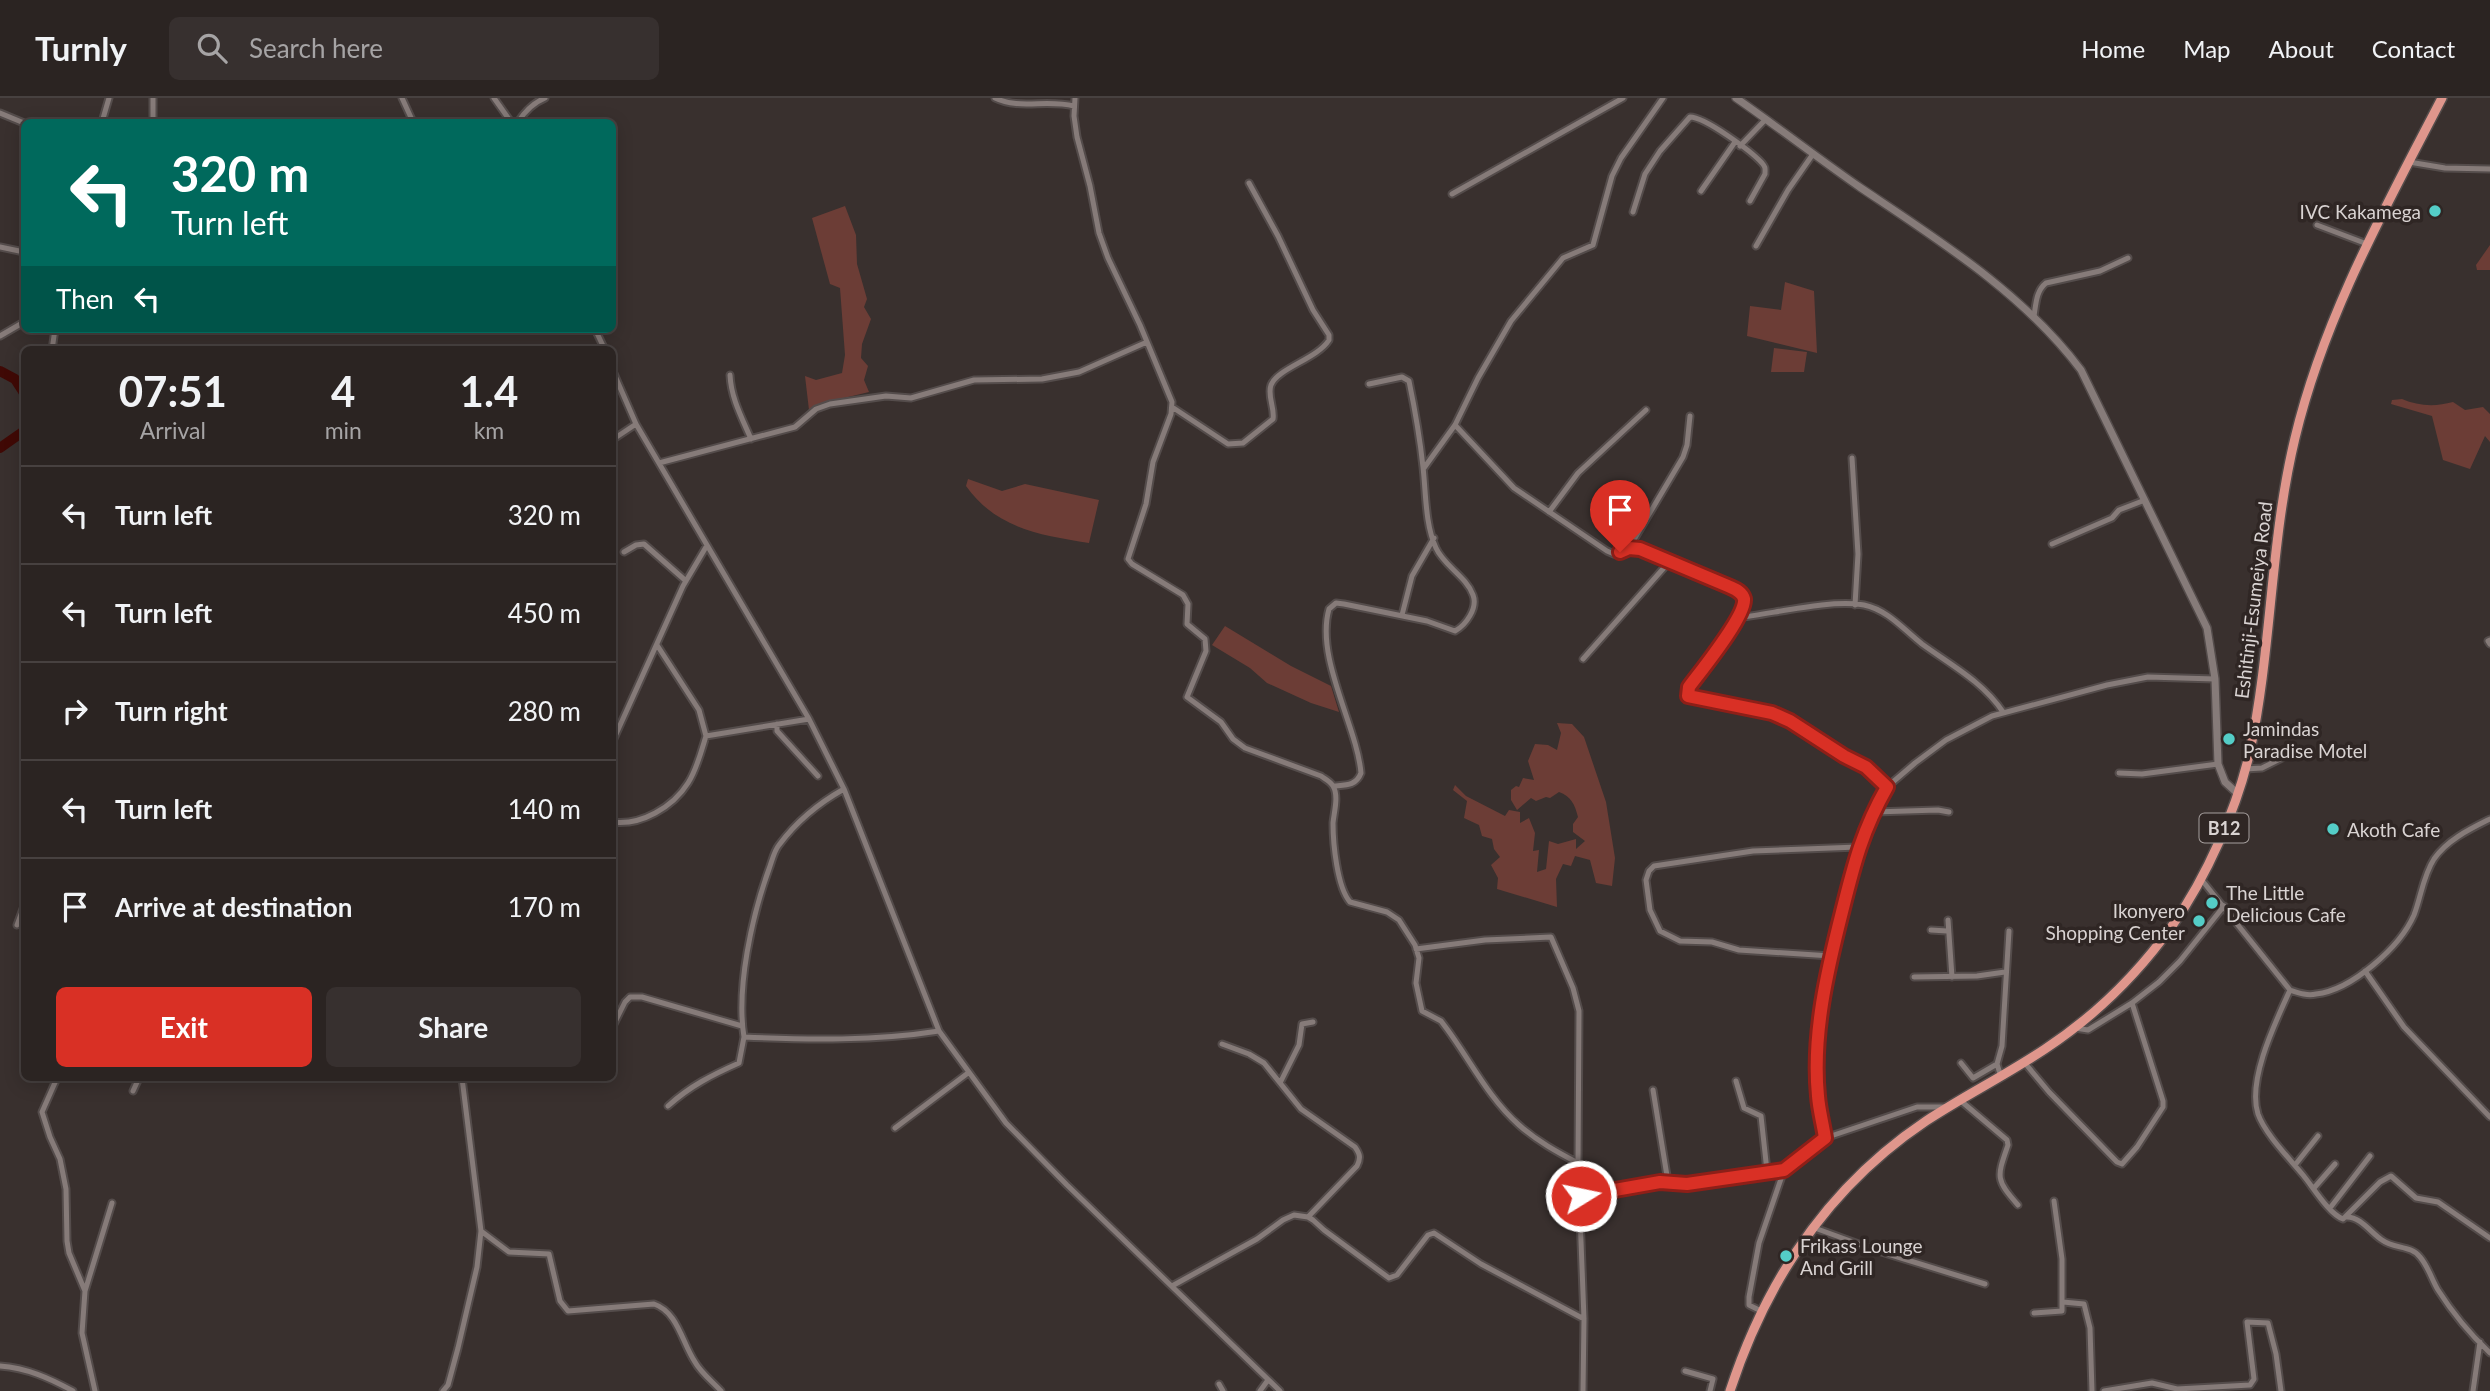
<!DOCTYPE html>
<html lang="en">
<head>
<meta charset="utf-8">
<style>
	:root { --surface:#2b2422; --page:#37302f; --text:#f1f3f6; --muted:#a6a4a5; --line:#474140; --accent:#d93025 }
	body { margin:0; font-family:Lato,sans-serif; background:var(--page); color:var(--text); height:100vh; display:flex; flex-direction:column; font-size:26px; white-space:nowrap }
	* { box-sizing:border-box; margin:0 }
	p { font-size:23px; color:var(--muted) }
	.icon { flex:none; width:38px; height:38px; fill:none; stroke:currentColor; stroke-width:2; stroke-linecap:round; stroke-linejoin:round }
	.map { position:relative; flex:1; overflow:hidden }
	.panel { position:absolute; left:21px; top:248px; width:595px; height:735px; display:flex; flex-direction:column; background:var(--surface); border-radius:10px; box-shadow:0 4px 18px #0003,0 0 0 2px var(--line) }
	.panel>* { flex:none }
	.hud { position:absolute; left:21px; top:21px; width:595px; height:214px; border-radius:10px; box-shadow:0 4px 18px #0003,0 0 0 2px var(--line); background:#00695c; color:#fff; overflow:hidden }
	.pin { position:absolute; display:grid; place-items:center; width:60px; height:60px; color:#fff; margin:-72px -30px; border-radius:50% 50% 50% 0; rotate:-45deg; box-shadow:0 0 7px #0007 }
	.pin .icon { rotate:45deg }
	.me { position:absolute; width:77px; margin:-38px; rotate:80deg; stroke-linejoin:round; filter:drop-shadow(0 0 5px #0008) }
	.turn { display:flex; align-items:center; gap:24px; height:147px; padding:0 35px; font-size:32px }
	.turn .icon { width:91px; height:91px; stroke-width:2.5 }
	.turn b { display:block; font-size:49px; line-height:60px }
	.then { display:flex; align-items:center; height:66px; padding:0 35px; background:#0003; gap:14px; font-size:26px }
	.eta { display:flex; justify-content:space-evenly; align-items:center; height:119px; text-align:center }
	.eta b { font-size:42px; font-weight:700; line-height:49px }
	.button { display:flex; gap:14px; margin-top:auto; padding:14px 35px }
	.button a { flex:1; height:80px; border-radius:10px; background:var(--accent); color:#fff; font-size:28px; font-weight:700; line-height:80px; text-align:center }
	.button a+a { background:var(--page); color:var(--text) }
	ul { padding:0; list-style:none }
	li { display:flex; align-items:center; gap:21px; height:98px; padding:0 35px; border-top:2px solid var(--line) }
	li div { flex:1 }
	li b { display:block; font-size:26px }
	li em { font-style:normal }
	header { display:flex; align-items:center; gap:42px; box-sizing:border-box; height:98px; padding:0 35px; background:var(--surface); border-bottom:2px solid var(--line) }
	header strong { font-size:33px }
	nav { display:flex; gap:38px; margin-inline-start:auto; font-size:24px }
	.search { width:490px; height:63px; background:var(--page); display:flex; align-items:center; gap:18px; box-sizing:border-box; padding:0 24px; border-radius:10px; color:var(--muted); font-size:26px }
	.map>svg:first-child { display:block }
	.green { fill:#6c3d36 }
	.lines { fill:none; stroke-linecap:round; stroke-linejoin:round }
	.river { stroke:#400905; stroke-width:10 }
	.minor-casing { stroke:#544c4b; stroke-width:9 }
	.tertiary-casing { stroke:#544c4b; stroke-width:10 }
	.trunk-casing { stroke:#544c4b; stroke-width:12 }
	.minor { stroke:#867b79; stroke-width:5 }
	.tertiary { stroke:#867b79; stroke-width:7 }
	.trunk { stroke:#df968c; stroke-width:9 }
	.route-casing { stroke:#8d1f18; stroke-width:18 }
	.route { stroke:#d93025; stroke-width:12 }
	.poi-dot { fill:#54cdc7; stroke:#2f2624; stroke-width:2.5 }
	.labels { text-anchor:middle; dominant-baseline:central; stroke-width:7; stroke-linejoin:round; paint-order:stroke }
	.shield { fill:#2f2624; stroke:#a69f9e; stroke-width:2 }
	.shield-label { font-size:18px; font-weight:bold; fill:#d9d3d2 }
	.poi-label { font-size:19px; fill:#d9d3d2; stroke:#2f2624; text-anchor:start }
	.street-label { font-size:19px; fill:#d9d3d2; stroke:#2f2624 }
</style>
</head>
<body>
<header>
<strong>Turnly</strong>
<div class="search"><svg class="icon" aria-label="search" viewBox="0 0 24 24"><circle cx="10" cy="10" r="6"/><path d="M15 15l6 6"/></svg>Search here</div>
<nav><a>Home</a><a>Map</a><a>About</a><a>Contact</a></nav>
</header>
<div class="map">
<svg width="2490" height="1293" viewBox="0 0 2490 1293">
	<rect width="100%" height="100%" fill="#39302e"/>
	<!-- green -->
	<path class="green" d="M845,108L856,137L857,166L867,201L864,209L871,221L862,246L861,260L868,268L864,282L869,294L819,306L809,312L805,278L816,282L842,275L845,257L840,190L830,186L812,120Z
		M2490,147V172H2477L2476,167Z
		M1785,184L1814,193L1817,255L1747,238L1750,208L1781,212Z
		M1774,250L1807,254L1804,274H1771Z
		M2402,301C2418,308 2435,309 2453,304L2465,312L2483,309L2490,316V344L2485,338L2470,371L2443,362L2432,318L2391,306L2392,302Z
		M968,381L1002,393L1025,386L1099,402L1089,445C1040,437 997,431 966,388Z
		M1225,528L1291,568L1331,588L1339,614L1311,605L1267,585L1250,570L1212,547Z
		M1557,625L1572,626L1584,639L1606,704L1615,760L1612,788L1596,785L1590,762L1575,758L1571,768L1563,766L1556,781L1557,809L1497,791L1498,780L1491,767L1500,759L1494,751L1492,741L1482,738L1479,727L1464,720L1467,703L1453,692L1455,687L1466,698L1505,718L1509,712L1520,714V725L1529,720L1535,735L1533,753L1539,752L1537,774L1546,771L1549,743L1558,746L1576,741V751L1585,743L1573,734V726L1578,719C1575,707 1571,698 1559,694L1550,700L1546,699L1536,703L1531,700L1517,712L1511,702V692L1516,688L1519,689L1523,680L1534,682L1528,663L1535,646L1548,647L1557,652L1561,635Z"/>
	<g class="lines">
		<!-- river -->
		<path class="river" d="M0,273L15,281L24,295
			M0,350L24,333"/>
		<defs>
			<path id="minor" d="M402,0L413,24
				M494,0L511,24
				M995,0C1020,12 1045,1 1074,8
				M1075,0L1074,18L1077,39L1090,88L1099,135L1108,160L1140,227L1172,304L1171,316L1153,364L1146,406L1128,461L1132,466L1183,497L1188,506L1187,526L1205,541L1206,553L1187,599L1221,624L1233,641L1245,650L1321,678C1325,681 1330,683 1333,688C1339,698 1334,714 1333,725C1333,745 1337,789 1350,804L1387,814L1399,822L1415,847L1419,860L1416,885L1422,913L1441,923L1447,931C1470,962 1489,1001 1519,1027C1537,1043 1557,1054 1578,1065
				M0,15L24,25
				M102,24L109,0
				M153,24V0
				M518,24C525,13 533,5 545,0
				M1740,48L1766,21
				M2409,64L2445,70L2490,71
				M1701,93L1735,44
				M1452,96L1623,0
				M1633,114L1645,76L1660,53L1690,19C1705,19 1751,53 1762,65C1766,70 1765,70 1765,76L1750,103
				M2317,127L2367,146
				M1756,148L1788,92L1813,56
				M0,149L24,154
				M2034,218C2036,206 2036,193 2046,185L2100,173L2128,160
				M595,231L605,252
				M0,238L24,224
				M52,252L55,231
				M612,271L636,326L809,621L844,691L939,933L1006,1025L1067,1087L1280,1293
				M730,277C731,300 742,320 751,341
				M1172,309L1228,346L1243,345L1273,321C1275,310 1267,298 1271,287C1278,270 1317,261 1329,242V237L1313,212L1278,138L1249,85
				M1455,327L1514,390L1607,453L1614,456L1629,450L1640,451L1741,495L1744,505L1728,538L1689,589L1688,598L1772,615L1790,623L1844,658L1866,669L1887,689
				M612,342L636,326
				M1852,360L1858,456L1855,507
				M659,365L795,329L816,311L830,306L886,298L911,300L974,282L1042,281L1079,274L1147,244
				M1424,370L1455,327L1478,280L1511,223L1563,160L1593,147L1612,78L1621,60L1663,0
				M1549,414L1578,375L1646,312
				M2052,446L2112,420L2119,412L2145,402
				M1629,450L1683,359L1687,347L1690,318
				M624,454L636,447L644,446L686,483
				M1402,517L1412,478L1434,440
				M1736,520C1773,516 1829,501 1864,507C1888,512 1904,532 1922,546C1951,567 1983,584 2003,614
				M2490,542L2488,543L2490,546
				M657,547L699,612L706,638L809,621
				M1583,561L1670,463
				M777,626V633L818,678
				M612,645L683,488L706,449
				M2245,671L2262,670L2290,656
				M2119,675L2142,676L2218,666
				M1334,688C1346,687 1356,688 1361,675C1357,628 1315,560 1329,511L1336,505L1344,506L1427,523L1455,533C1466,527 1478,510 1473,497C1466,478 1444,468 1436,450C1425,426 1426,395 1423,369C1420,341 1415,312 1409,283L1402,279L1369,286
				M844,691C819,705 796,724 779,747C774,753 772,763 769,771C752,818 736,890 744,939C808,942 876,943 939,933
				M1874,714L1938,712L1949,714
				M612,724C641,728 673,709 688,685C697,671 701,654 706,638
				M2201,781L2290,892C2299,895 2307,898 2316,896C2352,892 2400,849 2414,817C2421,799 2423,778 2434,761C2447,742 2470,731 2490,721
				M1948,822L1952,879
				M17,827L24,808
				M1931,832L1947,833
				M1416,851L1485,842L1551,839L1573,890L1579,913L1578,1065L1584,1221L1583,1293
				M1831,858L1739,852L1712,844L1680,843L1660,833L1650,812L1646,782L1649,773L1654,768L1753,753L1858,749
				M2365,873L2404,929L2490,1019
				M1914,879L1977,878L2005,874
				M2290,892C2276,923 2247,982 2258,1016C2265,1036 2290,1061 2303,1077C2313,1089 2329,1116 2343,1121L2380,1084L2391,1078L2416,1100L2438,1104L2490,1140
				M612,930L625,904L630,899H642L742,928
				M2075,930L2088,932L2132,905L2159,884L2180,863L2224,808
				M1222,946L1249,956L1264,965L1301,1011L1355,1049C1360,1056 1361,1060 1357,1068L1308,1119
				M2024,964L2049,994L2117,1064L2122,1066L2137,1049L2163,1009V1003L2132,905
				M1961,965L1973,980L1997,966
				M2001,979L1997,966L2002,948L2009,833
				M57,980L42,1014L50,1039L60,1061L66,1091L67,1143L69,1155L85,1193L82,1235L95,1293
				M1736,983L1744,1010L1761,1018L1767,1073
				M1280,985L1299,947L1302,926L1313,924
				M1653,992L1668,1084
				M133,993L139,980
				M1961,1003L2007,1042L2008,1047C1997,1079 1995,1081 2018,1107
				M668,1008C690,988 712,977 739,965L744,939
				M895,1030L968,975
				M1825,1040L1818,997V951L1831,858L1858,749L1875,711L1887,689L1915,665L1946,642L1992,618L2107,587L2148,579L2215,581
				M2295,1067L2318,1038
				M2314,1090L2335,1066
				M1581,1098L1660,1084L1687,1086L1784,1072
				M2330,1110L2370,1058
				M2347,1119C2361,1119 2371,1135 2382,1142C2394,1151 2411,1147 2420,1159C2428,1168 2432,1182 2438,1192C2452,1214 2471,1237 2490,1255
				M1812,1129L1875,1152L1985,1186
				M481,1133L509,1154L549,1156L560,1203L568,1213L654,1206C678,1214 682,1245 695,1264C701,1275 713,1284 721,1293
				M1172,1188L1257,1141L1283,1122L1294,1117L1308,1119L1313,1122L1324,1132L1389,1180L1397,1177L1428,1137L1434,1135L1481,1166L1584,1221
				M85,1193L112,1105
				M2063,1204L2084,1206L2090,1230L2092,1293
				M1761,1213L1749,1207V1199L1759,1145L1784,1072L1825,1040L1917,1009H1946
				M2034,1215L2062,1213V1161L2054,1103
				M0,1268C27,1270 49,1280 73,1293
				M1685,1273L1713,1281L1710,1293
				M1219,1286L1223,1293
				M443,1293L448,1287L458,1250L477,1169L481,1133L462,980
				M1260,1293L1268,1282
				M2104,1293L2152,1285L2177,1291L2250,1287L2254,1281L2247,1224L2268,1225L2276,1256L2281,1293
				M2473,1293L2480,1244"/>
			<path id="tertiary" d="M1736,0C1778,29 1819,61 1861,90C1940,143 2023,195 2081,272L2207,530L2215,581L2218,666L2225,684L2237,695"/>
			<path id="trunk" d="M1730,1293C1766,1183 1829,1088 1926,1023C1964,998 2006,977 2045,951C2095,918 2137,877 2172,828C2206,780 2237,711 2250,653C2272,550 2270,443 2295,340C2324,219 2385,110 2442,0"/>
		</defs>
		<!-- minor casing -->
		<use href="#minor" class="minor-casing"/>
		<!-- tertiary casing -->
		<use href="#tertiary" class="tertiary-casing"/>
		<!-- trunk casing -->
		<use href="#trunk" class="trunk-casing"/>
		<!-- minor -->
		<use href="#minor" class="minor"/>
		<!-- tertiary -->
		<use href="#tertiary" class="tertiary"/>
		<!-- trunk -->
		<use href="#trunk" class="trunk"/>
	</g>
	<g class="lines">
		<defs>
			<path id="route" d="M1581,1098L1660,1084L1687,1086L1784,1072L1825,1040C1823,1026 1819,1012 1818,998C1812,937 1827,873 1842,814C1854,766 1862,733 1887,689L1866,669L1844,658L1790,623L1772,615L1688,598L1689,589C1700,574 1746,518 1744,501C1742,493 1734,491 1728,488L1640,451L1629,450L1620,454"/>
		</defs>
		<!-- route casing -->
		<use href="#route" class="route-casing"/>
		<!-- route -->
		<use href="#route" class="route"/>
	</g>
	<!-- markers -->
	<g class="poi-dot">
		<circle cx="2435" cy="113" r="7"/>
		<circle cx="2229" cy="641" r="7"/>
		<circle cx="2333" cy="731" r="7"/>
		<circle cx="2212" cy="805" r="7"/>
		<circle cx="2199" cy="823" r="7"/>
		<circle cx="1786" cy="1158" r="7"/>
	</g>
	<g class="labels">
		<!-- shield labels -->
		<rect class="shield" x="2199.5" y="715.5" width="49" height="29" rx="5"/>
		<g class="shield-label">
			<text x="2224" y="730">B12</text>
		</g>
		<!-- poi labels -->
		<g class="poi-label">
			<text x="2421" y="113" text-anchor="end">IVC Kakamega</text>
			<text x="2243" y="630">Jamindas<tspan x="2243" dy="22">Paradise Motel</tspan></text>
			<text x="2347" y="731">Akoth Cafe</text>
			<text x="2226" y="794">The Little<tspan x="2226" dy="22">Delicious Cafe</tspan></text>
			<text x="2185" y="812" text-anchor="end">Ikonyero<tspan x="2185" dy="22">Shopping Center</tspan></text>
			<text x="1800" y="1147">Frikass Lounge<tspan x="1800" dy="22">And Grill</tspan></text>
		</g>
		<!-- street labels -->
		<g class="street-label">
			<text transform="translate(2253 502) rotate(-83)">Eshitinji-Esumeiya Road</text>
		</g>
	</g>
</svg>
<div class="pin" style="left:1620px;top:454px;background:#d93025"><svg class="icon" aria-label="arrive" viewBox="0 0 24 24"><path d="M6 21V4h12l-3 4 3 4H6"/></svg></div>
<svg class="me" style="left:1581px;top:1098px" viewBox="-20 -20 40 40"><circle r="17" fill="#d93025" stroke="#fff" stroke-width="3"/><path d="M0-11L8 9 0 5-8 9z" fill="#fff"/></svg>
<div class="hud">
<div class="turn"><svg class="icon" aria-label="left" viewBox="0 0 24 24"><path d="M17 20v-9H6M10 6l-5 5 5 5"/></svg><div><b>320 m</b>Turn left</div></div>
<div class="then">Then<svg class="icon" aria-label="left" viewBox="0 0 24 24"><path d="M17 20v-9H6M10 6l-5 5 5 5"/></svg></div>
</div>
<section class="panel">
<div class="eta">
<div><b>07:51</b><p>Arrival</p></div>
<div><b>4</b><p>min</p></div>
<div><b>1.4</b><p>km</p></div>
</div>
<ul>
<li><svg class="icon" aria-label="left" viewBox="0 0 24 24"><path d="M17 20v-9H6M10 6l-5 5 5 5"/></svg><div><b>Turn left</b></div><em>320 m</em></li>
<li><svg class="icon" aria-label="left" viewBox="0 0 24 24"><path d="M17 20v-9H6M10 6l-5 5 5 5"/></svg><div><b>Turn left</b></div><em>450 m</em></li>
<li><svg class="icon" aria-label="right" viewBox="0 0 24 24"><path d="M7 20v-9h11M14 6l5 5-5 5"/></svg><div><b>Turn right</b></div><em>280 m</em></li>
<li><svg class="icon" aria-label="left" viewBox="0 0 24 24"><path d="M17 20v-9H6M10 6l-5 5 5 5"/></svg><div><b>Turn left</b></div><em>140 m</em></li>
<li><svg class="icon" aria-label="arrive" viewBox="0 0 24 24"><path d="M6 21V4h12l-3 4 3 4H6"/></svg><div><b>Arrive at destination</b></div><em>170 m</em></li>
</ul>
<div class="button"><a>Exit</a><a>Share</a></div>
</section>
</div>
</body>
</html>
